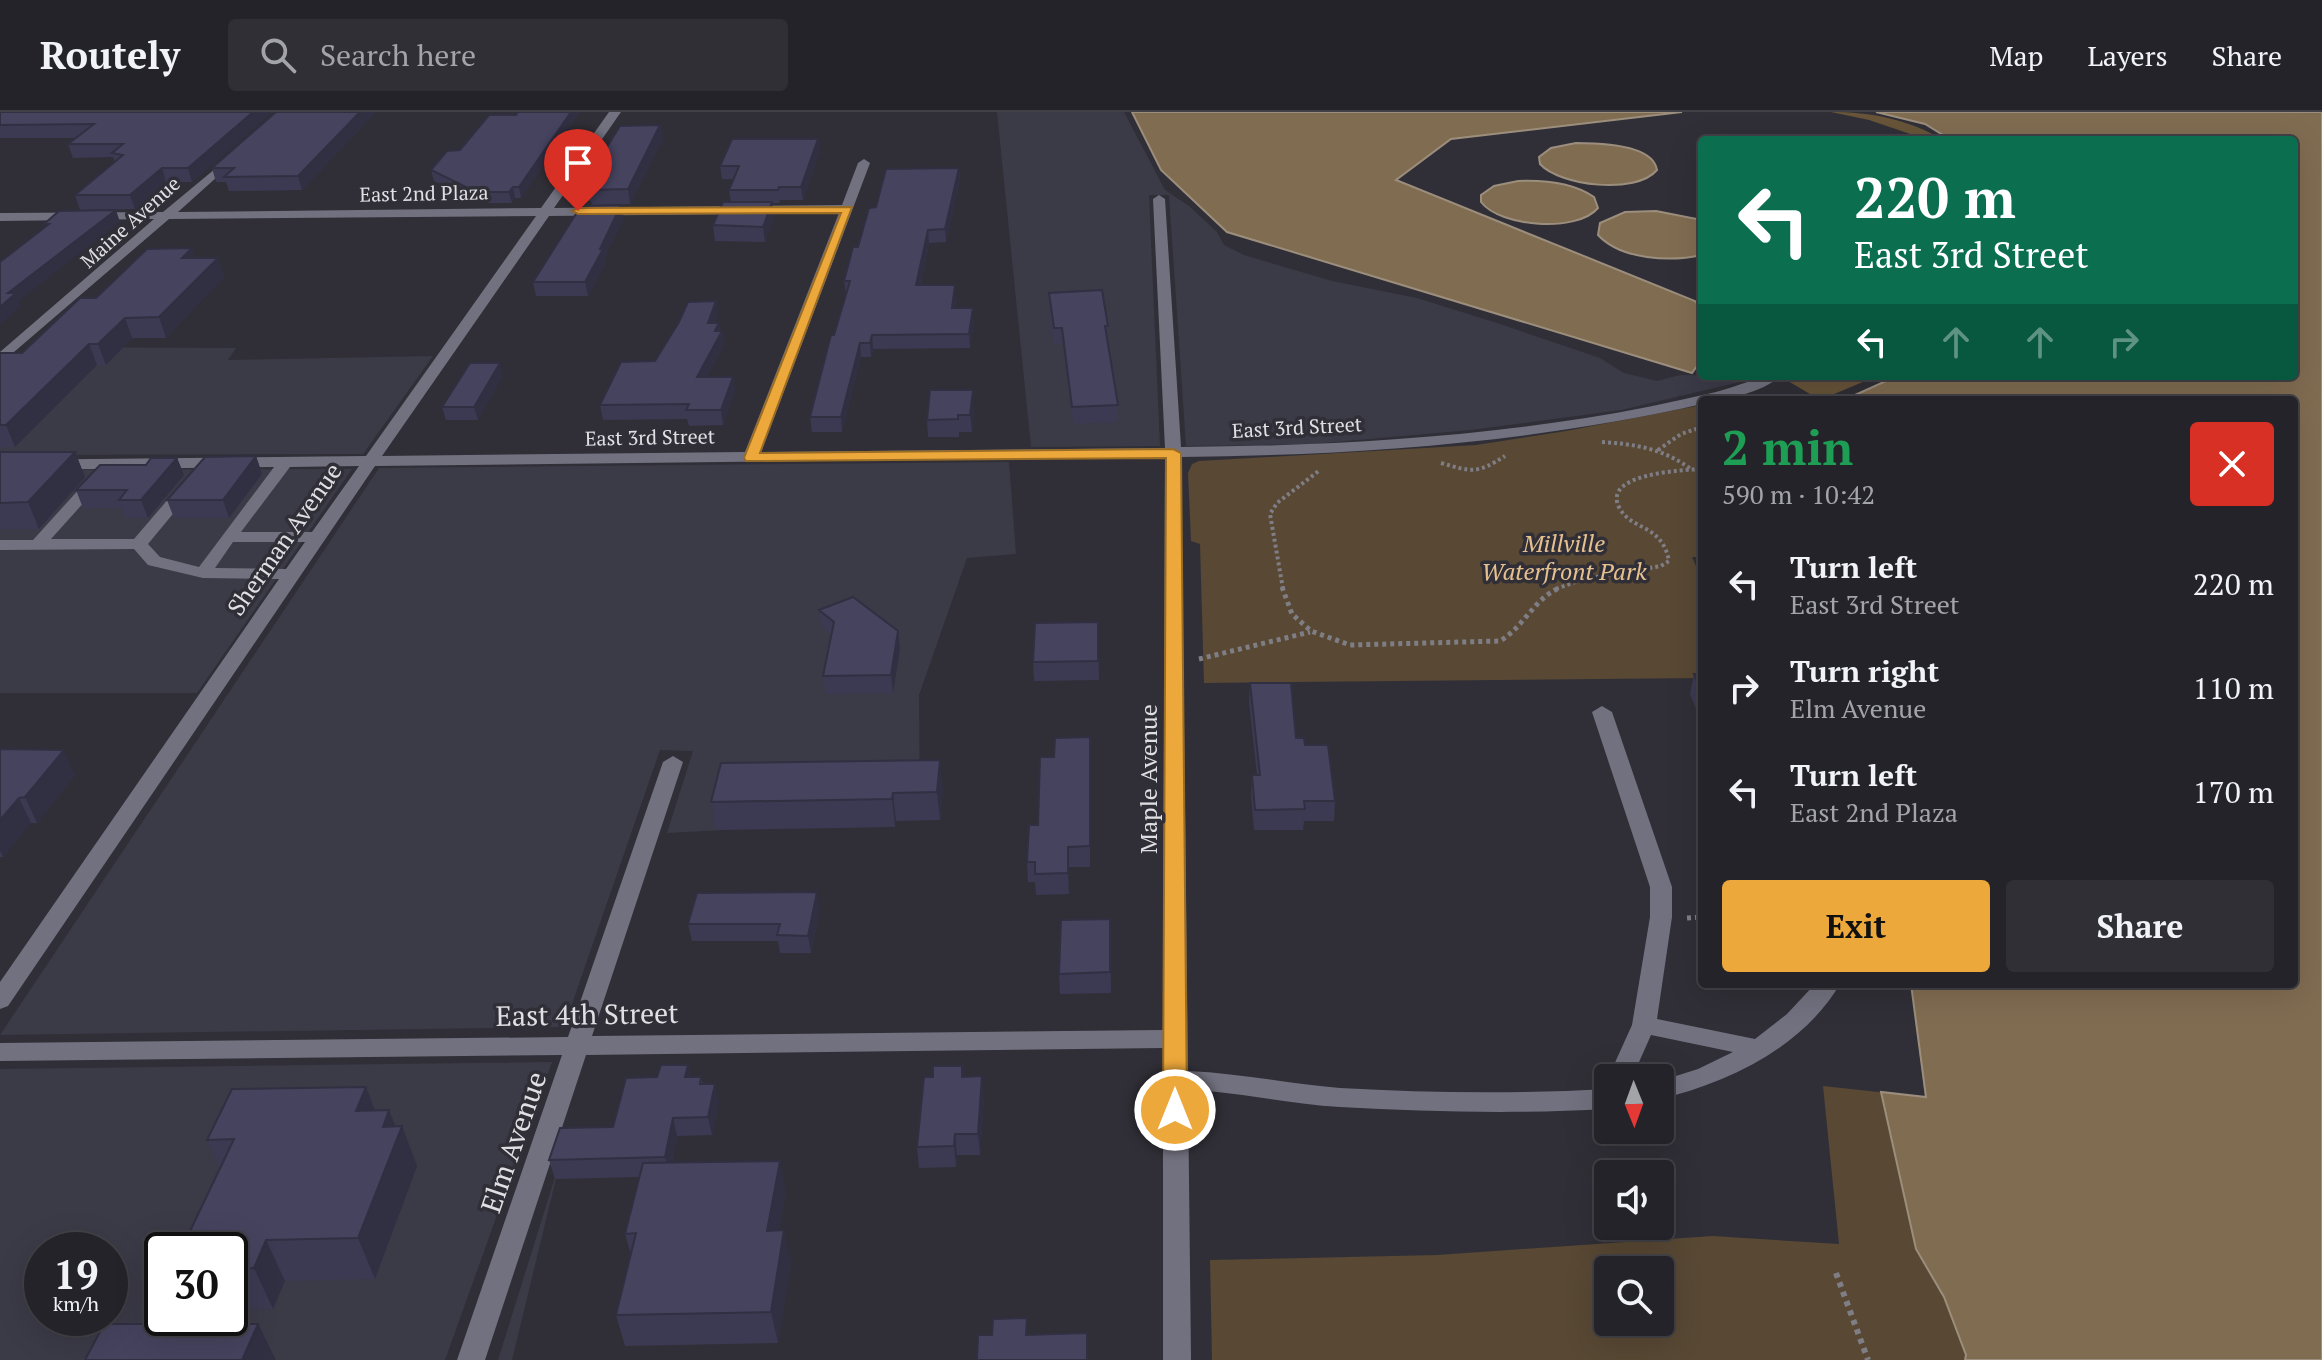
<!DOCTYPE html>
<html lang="en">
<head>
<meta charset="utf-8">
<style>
	:root { --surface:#242329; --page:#302f35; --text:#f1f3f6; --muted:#a3a4a8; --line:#414046; --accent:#eda83b }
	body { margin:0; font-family:"PT Serif",serif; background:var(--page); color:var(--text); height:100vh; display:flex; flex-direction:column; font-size:30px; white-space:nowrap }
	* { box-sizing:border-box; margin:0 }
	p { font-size:26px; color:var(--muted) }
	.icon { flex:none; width:44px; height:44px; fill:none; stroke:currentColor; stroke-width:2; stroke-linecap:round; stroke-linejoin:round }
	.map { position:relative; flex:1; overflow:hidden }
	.details { position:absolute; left:1698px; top:284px; width:600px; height:592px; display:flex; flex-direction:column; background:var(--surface); border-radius:8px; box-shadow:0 8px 32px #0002,0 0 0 2px var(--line) }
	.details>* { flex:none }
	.guide { position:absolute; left:1698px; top:24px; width:600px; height:244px; border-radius:8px; box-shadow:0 8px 32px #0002,0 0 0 2px var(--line); background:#0b6e4f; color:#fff; overflow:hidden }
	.needle { width:52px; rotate:179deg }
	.fabs { position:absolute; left:1594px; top:952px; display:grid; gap:16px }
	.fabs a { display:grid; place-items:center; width:80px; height:80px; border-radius:8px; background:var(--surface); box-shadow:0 8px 32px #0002,0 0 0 2px var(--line); font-size:40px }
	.speed { position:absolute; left:24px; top:1120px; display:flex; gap:16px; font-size:40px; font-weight:700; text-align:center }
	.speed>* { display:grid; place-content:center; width:104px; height:104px; border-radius:50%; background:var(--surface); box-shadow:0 8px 32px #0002,0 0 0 2px var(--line); line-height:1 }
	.speed small { font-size:20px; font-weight:400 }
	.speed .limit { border:4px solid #111; border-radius:12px; background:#fff; color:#111 }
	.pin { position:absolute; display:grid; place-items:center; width:68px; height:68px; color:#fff; margin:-82px -34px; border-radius:50% 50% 50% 0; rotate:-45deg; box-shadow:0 0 8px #0007 }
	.pin .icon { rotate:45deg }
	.me { position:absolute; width:88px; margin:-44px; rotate:0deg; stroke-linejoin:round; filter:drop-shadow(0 0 6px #0008) }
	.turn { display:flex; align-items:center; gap:28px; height:168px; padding:0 24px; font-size:36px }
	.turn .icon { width:104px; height:104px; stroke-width:2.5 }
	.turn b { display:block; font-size:56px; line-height:68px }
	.lanes { display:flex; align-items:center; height:76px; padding:0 24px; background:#0003; justify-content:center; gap:40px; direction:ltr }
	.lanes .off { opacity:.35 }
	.round { display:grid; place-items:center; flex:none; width:84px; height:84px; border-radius:8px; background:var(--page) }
	.headline { display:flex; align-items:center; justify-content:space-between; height:136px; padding:0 24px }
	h1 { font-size:48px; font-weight:800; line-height:60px; color:#1e9e55 }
	.button { display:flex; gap:16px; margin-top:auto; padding:16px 24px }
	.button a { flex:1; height:92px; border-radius:8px; background:var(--accent); color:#111; font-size:32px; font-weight:800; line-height:92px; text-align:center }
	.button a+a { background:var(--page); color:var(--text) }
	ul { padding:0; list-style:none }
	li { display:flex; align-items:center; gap:24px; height:104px; padding:0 24px }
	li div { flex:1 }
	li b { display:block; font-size:30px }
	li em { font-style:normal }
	header { display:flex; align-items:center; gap:48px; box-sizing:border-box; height:112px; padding:0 40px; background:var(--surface); border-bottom:2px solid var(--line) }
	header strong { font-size:38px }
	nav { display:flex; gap:44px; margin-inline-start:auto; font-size:28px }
	.search { width:560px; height:72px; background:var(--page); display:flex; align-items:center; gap:20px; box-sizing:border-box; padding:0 28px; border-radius:8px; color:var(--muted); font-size:30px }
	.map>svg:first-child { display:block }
	.built { fill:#3b3a47; fill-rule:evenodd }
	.green { fill:#584834; fill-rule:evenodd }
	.forest { fill:#675439 }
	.water { fill:#806c51; stroke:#9c8e7d; stroke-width:2 }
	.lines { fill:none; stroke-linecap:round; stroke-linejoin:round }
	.path-far2 { stroke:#7f7e85; stroke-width:4; stroke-dasharray:3 3; stroke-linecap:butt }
	.path-far1 { stroke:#7f7e85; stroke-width:5; stroke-dasharray:4 4; stroke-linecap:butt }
	.path { stroke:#7f7e85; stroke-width:6; stroke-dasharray:5 5; stroke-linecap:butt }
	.minor { fill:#72717f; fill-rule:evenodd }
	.wall { fill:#3c3a52 }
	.shaded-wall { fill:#312f42 }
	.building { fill:#46435f; stroke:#312f42; stroke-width:2 }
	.route { fill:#eda83b; stroke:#9a6d26; stroke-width:2 }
	.labels { text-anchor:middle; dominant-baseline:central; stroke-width:7; stroke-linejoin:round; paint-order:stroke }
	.far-street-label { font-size:20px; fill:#dfdfe4; stroke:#302f37 }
	.street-label { font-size:24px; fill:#dfdfe4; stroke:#302f37 }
	.park-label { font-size:24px; font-style:italic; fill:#e6c18f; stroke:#302f37 }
	.near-street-label { font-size:28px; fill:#dfdfe4; stroke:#302f37 }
</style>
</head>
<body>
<header>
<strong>Routely</strong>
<div class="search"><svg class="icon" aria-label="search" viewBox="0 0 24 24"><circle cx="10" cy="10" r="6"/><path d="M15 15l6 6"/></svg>Search here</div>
<nav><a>Map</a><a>Layers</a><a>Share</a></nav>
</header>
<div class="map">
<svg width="2322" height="1248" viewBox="0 0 2322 1248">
	<rect width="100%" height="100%" fill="#302f37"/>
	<!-- built -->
	<path class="built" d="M997,0H1124L1165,78L1189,94L1217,120L1224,133L1244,143L1332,169L1417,186L1497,211L1600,246L1624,261L1657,269L1680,263L1753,264L1736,271L1621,298L1471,318L1312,332L1186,334L1169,83H1149L1160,334L1031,335Z
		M28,235L236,236L228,248L433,244L363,342L0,343V258Z
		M1009,350L1016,442L967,446L919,583L920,707L667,721L693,639L660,638L564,915L0,923L379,356Z
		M352,357L197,581H0V358Z
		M552,950L445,1248H0V957ZM42,1138H110V1206H42ZM162,1138H230V1206H162Z
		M561,1046L512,1248H498Z"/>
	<!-- green -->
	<path class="green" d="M1702,293V445H1692L1702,468V566L1204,571L1200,432L1191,429L1188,361L1192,352L1199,349L1476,333L1566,319Z
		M1911,872L2054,1248H1212L1210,1148L1437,1143L1713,1124L1839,1132L1823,974L1925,985ZM1608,1158H1660V1210H1608Z"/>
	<!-- forest -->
	<path class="forest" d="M1831,0C1871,0 1908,7 1943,28H1928L1869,8Z
		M1804,264H1877L1820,288L1788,269Z"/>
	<!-- water -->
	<path class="water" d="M1132,0H1682L1451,27L1396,68L1695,189L1702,197V247L1692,261L1227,120L1161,58Z
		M1876,0H2322V1248H1965L1966,1243L1944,1185L1916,1137L1881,980L1926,985L1911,872H2294V288H1844L1897,264H2294V28H1951L1925,12Z
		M1576,31C1596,31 1653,32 1657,58C1636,83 1560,74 1540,52L1539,45L1551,36Z
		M1518,69C1544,68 1572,70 1594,85L1598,96C1577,121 1500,115 1481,90V83L1494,74Z
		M1656,99L1702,108V143C1671,150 1621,148 1598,123L1600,111L1625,100Z"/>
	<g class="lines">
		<!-- path-far2 -->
		<path class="path-far2" d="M1602,330C1635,332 1665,337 1692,358
			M1658,338L1681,322L1702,315
			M1441,351C1472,360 1477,362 1505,344
			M1283,477L1270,402L1277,391L1320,358
			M1556,477L1584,467L1661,454L1669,449C1662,412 1633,419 1620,397C1599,361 1685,358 1702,357"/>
		<!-- path-far1 -->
		<path class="path-far1" d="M1282,475L1292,502L1311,519L1350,533L1500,529C1525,514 1533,487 1561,475
			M1199,547L1310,520
			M1687,806L1702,805"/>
		<!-- path -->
		<path class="path" d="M1836,1161L1868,1248"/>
		<!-- minor -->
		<path class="minor" d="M609,0H621L554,96L842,93L858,51L864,47L870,51L761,340L1165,336L1153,87L1159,83L1165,87L1181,335C1316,334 1451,327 1586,306C1630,299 1673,290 1716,280C1739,274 1758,264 1780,264C1762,281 1727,288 1702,288V292C1531,331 1356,343 1181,345L1188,959C1239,961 1289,972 1340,976C1429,981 1519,982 1608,977V997C1519,1002 1429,1000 1340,995C1289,992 1239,980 1188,978L1191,1248H1163V936L586,943L485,1248H457L562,943L0,949V931L568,925L663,650L673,644L683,650L592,924L1163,918L1165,345L375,354L8,894L0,897V870L279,467L203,466L148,453L134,437L0,438V428H33L91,364L97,362L105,367L51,427H134L182,371L188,369L196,374L148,432L160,445L199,455L274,355L0,358V348L366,344L536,104L169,107L0,252V240L154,107L0,109V101L163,100L233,42L239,45L237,47L178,100L541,96ZM839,101L745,340L382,344L549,104ZM359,354L312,420H241L290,355ZM233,430H305L286,457L215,456Z
			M1602,594L1612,600L1672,775V805L1657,907L1755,927L1787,902L1815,872H1840C1803,935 1728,971 1660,987V969L1698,957L1733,940L1651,923L1632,966H1608L1632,913L1650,805V775L1592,600Z"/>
	</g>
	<!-- wall -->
	<path class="wall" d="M0,0H272L192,70H166L135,97L80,98L75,83L115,50L113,45L73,46L68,32L77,26H0Z
		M376,0L302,78L229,79L226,70H216L212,56Z
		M518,0H580L521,86H515L512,91H479L434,69L431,58L516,3Z
		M660,13L663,27L630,92L592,93L591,89H585L582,75Z
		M818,27L820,39L803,88H780L779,91H772L774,105L765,130L715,129L713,113L731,90L729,78L734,67H722L720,54Z
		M959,56L960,69L946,130L929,131L921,173L956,186L955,196L974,210L970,236L873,237L871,245H861L842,320H812L810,305L846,182L844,169L876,95Z
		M624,106L605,145L606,150L588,184H536L533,170Z
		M195,146H218L224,165L166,226H132L106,253H97L15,335H0V241H22L96,186Z
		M1049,181L1108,214V230L1118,293V310L1073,312L1063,232H1054L1049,196Z
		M716,189L718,203L715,211H719L720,219H722L724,233L707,265H733L735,280L723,313L689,314L687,307L603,308L600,293L655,249Z
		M503,263L478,308H446L442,295Z
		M974,295L972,320H959V325H928L927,308Z
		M0,340H75L85,365L39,417H0Z
		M256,344L262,362L229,406H174L167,388Z
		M177,346L184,363L148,406H126L122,396H83L76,378L146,353Z
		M819,498L900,537L893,581L826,582L823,564L832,524L822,515Z
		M1098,510L1099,568L1034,569L1033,550Z
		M1694,562H1702V612L1690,582Z
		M1250,571L1296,626L1305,633L1335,689L1334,709H1304L1303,718H1254L1251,683L1252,663H1257L1249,590Z
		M0,637L75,663L37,711H31L3,745H0Z
		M1090,645V755H1068L1069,782L1036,783L1035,770H1028L1027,750L1038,713Z
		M943,676L940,708L896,709L895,715L716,718L711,690Z
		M1702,775V822L1699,814L1697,794Z
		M820,797L811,841H780L778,829H692L688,812Z
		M1110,807L1111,881L1060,882L1059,862Z
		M1727,872H1768L1767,873L1728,874Z
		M688,953L690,965H701L703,972L719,990L712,1023L677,1024L672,1051L786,1080L779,1118L791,1149L778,1231L625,1234L616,1203L631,1143L625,1122L639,1065L555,1067L549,1048L613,1015L657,965Z
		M933,965H963L984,985L980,1043H957L956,1055L919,1056L917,1035Z
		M366,975L375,998H389L395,1014L417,1054L375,1167L285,1169L273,1197L230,1198V1138L220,1057L207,1028Z"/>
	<!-- shaded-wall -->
	<path class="shaded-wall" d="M253,0H272L192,70L188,56Z
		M360,0H376L302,78L298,64Z
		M571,0H580L521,86L519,75Z
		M660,13L663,27L630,92L628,77Z
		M818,27L820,39L803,88L801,75Z
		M162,56L166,70L135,97L130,83Z
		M959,56L960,69L946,130L945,117Z
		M513,75L515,86L512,91L509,80Z
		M772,90L774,105L765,130L763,115Z
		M621,93L624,106L605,145L606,150L588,184L585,170Z
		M116,98L120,110L19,189L21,194L0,213V195L8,181Z
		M928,118L929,131L918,187L916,173Z
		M192,136L198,156L182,146Z
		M218,146L224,165L166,226L159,205Z
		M955,173L956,186L953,210L952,196Z
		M716,189L718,203L710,225L708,211Z
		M973,196L974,210L970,236L969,222Z
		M125,206L132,226L106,253L98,232Z
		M719,211L720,222L722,219L724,233L699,280L697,265Z
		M872,223L873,237L871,245L870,231Z
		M860,231L861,245L842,320L841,305Z
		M89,232L97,253L15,335L6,313Z
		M500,251L503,263L478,308L474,295Z
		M733,265L735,280L723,313L721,298Z
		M973,278L974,295L972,320L970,303Z
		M75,340L85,365L39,417L28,390Z
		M256,344L262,362L229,406L223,388Z
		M177,346L184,363L148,406L141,388Z
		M898,519L900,537L893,581L891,563Z
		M64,638L75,663L37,711L25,685Z
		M940,648L943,676L940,708L937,680Z
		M893,681L896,709L895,715L892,687Z
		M19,686L31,711L3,745L0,738V708Z
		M817,780L820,797L811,841L808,824Z
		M688,953L692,971L685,965Z
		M982,964L984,985L980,1043L978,1022Z
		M715,972L719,990L712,1023L708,1005Z
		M366,975L381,1015L356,999Z
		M389,998L399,1023L402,1014L417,1054L375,1167L358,1126L383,1015Z
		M673,1006L677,1024L669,1064L665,1045Z
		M955,1022L957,1043L956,1055L954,1034Z
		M780,1049L786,1080L773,1150L767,1119Z
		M784,1118L791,1149L778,1231L771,1200Z
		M266,1128L285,1169L273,1197L254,1156Z
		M258,1212L276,1248H242Z"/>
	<!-- building -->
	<path class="building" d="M0,0H253L188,56H162L130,83H75L123,43L112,41L123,32H68L94,12L0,13Z
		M276,0H360L298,64L224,65L234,56H212Z
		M518,0H571L519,75H513L509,80H476L431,58L447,39L460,38L489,3H516Z
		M660,13L628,77L589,78L591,74L582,75L620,14Z
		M732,27H818L801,75H779L778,78H729L739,54H720Z
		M959,56L945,117L928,118L916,173H955L952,196H973L969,222L872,223L870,231H860L841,305H810L831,223H834L850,169H844L853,135H858L869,96L876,95L886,57Z
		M723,90H772L763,115L713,113Z
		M621,93L600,137H603L585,170H533L581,94Z
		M116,98L8,181H16L0,195V150L49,112H44L59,99Z
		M192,136L182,146H218L159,205L125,206L98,232H89L6,313H0V241H22L80,186H96L147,137Z
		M1102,178L1108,214H1105L1118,293L1072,295L1062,216H1054L1049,181Z
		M716,189L708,211H719L715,219H722L697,265H733L721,298H686L689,292L600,293L621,250L655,249L679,210L688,190Z
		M470,251H500L474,295H442Z
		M930,278H973L970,303H958V307L927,308Z
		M0,340H75L28,390L0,391Z
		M256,344L223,388H167L205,345Z
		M151,346H177L141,388H119L127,378H76L100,353H146Z
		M853,485L898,519L891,563L823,564L834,510L819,498Z
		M1098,510V549L1033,550L1035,511Z
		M1694,562H1702V582Z
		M1250,571H1291L1296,626H1304L1305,633H1328L1335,689H1304L1305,697L1255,698L1252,663H1260Z
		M1090,625V734L1068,735V761L1035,762V750H1027L1029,713H1038L1040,645H1054L1055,626Z
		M0,637L64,638L25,685L19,686L0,708Z
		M940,648L937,680L893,681L892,687L711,690L721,651Z
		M817,780L808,824L777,823L780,812H688L697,781Z
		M1110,807V860L1059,862L1061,808Z
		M661,953H688L685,965H701L700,972H715L708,1005L673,1006L665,1045L549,1048L560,1016L613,1015L626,966L657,965Z
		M933,954H962V965L982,964L978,1022H955L954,1034L917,1035L924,965H933Z
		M366,975L356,999L389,998L383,1015L402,1014L358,1126L266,1128L254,1156L230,1157V1138H181L234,1027L207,1028L232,977Z
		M780,1049L767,1119L784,1118L771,1200L616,1203L636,1121L625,1122L643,1051Z
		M1027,1206L1026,1223L1087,1221V1248H977L978,1223H992L993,1207Z
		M104,1212H258L242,1248H85Z"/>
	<!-- route -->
	<path class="route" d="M852,95L760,341L1173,337L1181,341L1187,998L1183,1004L1175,1007L1167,1004L1163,998L1166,346L746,349L744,346L841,101L578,102L572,99L578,96Z"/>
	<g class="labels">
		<!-- far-street labels -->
		<g class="far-street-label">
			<text transform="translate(424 81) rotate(-1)">East 2nd Plaza</text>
			<text transform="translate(130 110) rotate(-42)">Maine Avenue</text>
			<text transform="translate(1297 315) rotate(-3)">East 3rd Street</text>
			<text transform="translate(650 325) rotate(-1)">East 3rd Street</text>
		</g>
		<!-- street labels -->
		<g class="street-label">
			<text transform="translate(284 427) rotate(-55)">Sherman Avenue</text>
			<text transform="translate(1148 667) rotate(-90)">Maple Avenue</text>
		</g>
		<!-- park labels -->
		<g class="park-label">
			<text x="1564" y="431">Millville<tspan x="1564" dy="28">Waterfront Park</tspan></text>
		</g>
		<!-- near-street labels -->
		<g class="near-street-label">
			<text transform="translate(587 902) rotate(-1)">East 4th Street</text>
			<text transform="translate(513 1030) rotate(-71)">Elm Avenue</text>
		</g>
	</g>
</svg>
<div class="fabs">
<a><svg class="needle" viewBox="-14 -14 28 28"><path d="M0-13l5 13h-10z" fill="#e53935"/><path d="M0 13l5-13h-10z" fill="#a3a4a8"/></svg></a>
<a><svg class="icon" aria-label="sound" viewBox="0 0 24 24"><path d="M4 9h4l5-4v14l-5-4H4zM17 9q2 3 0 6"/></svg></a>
<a><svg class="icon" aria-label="search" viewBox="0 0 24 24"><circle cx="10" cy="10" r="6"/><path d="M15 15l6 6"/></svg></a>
</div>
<div class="speed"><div>19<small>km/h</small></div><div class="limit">30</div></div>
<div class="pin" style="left:578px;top:99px;background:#d93025"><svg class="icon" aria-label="arrive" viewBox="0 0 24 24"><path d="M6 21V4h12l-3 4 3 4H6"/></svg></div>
<svg class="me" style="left:1175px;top:998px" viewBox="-20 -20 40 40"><circle r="17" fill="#eda83b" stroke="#fff" stroke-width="3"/><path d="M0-11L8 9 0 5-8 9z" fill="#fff"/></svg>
<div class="guide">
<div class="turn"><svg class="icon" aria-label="left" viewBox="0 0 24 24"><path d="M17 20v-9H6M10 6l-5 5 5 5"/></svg><div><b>220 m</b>East 3rd Street</div></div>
<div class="lanes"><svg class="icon" aria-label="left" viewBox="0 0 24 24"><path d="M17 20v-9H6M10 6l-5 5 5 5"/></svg><svg class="icon off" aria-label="ahead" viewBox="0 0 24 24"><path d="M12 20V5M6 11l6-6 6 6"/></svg><svg class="icon off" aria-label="ahead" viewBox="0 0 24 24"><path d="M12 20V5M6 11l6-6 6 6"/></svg><svg class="icon off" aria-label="right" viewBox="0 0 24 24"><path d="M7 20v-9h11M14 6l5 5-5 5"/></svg></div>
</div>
<section class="details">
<div class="headline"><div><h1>2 min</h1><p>590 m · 10:42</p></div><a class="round" style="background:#d93025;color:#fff"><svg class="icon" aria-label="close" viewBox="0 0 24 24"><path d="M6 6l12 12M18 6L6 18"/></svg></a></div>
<ul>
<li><svg class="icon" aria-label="left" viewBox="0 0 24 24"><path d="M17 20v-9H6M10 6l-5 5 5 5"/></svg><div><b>Turn left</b><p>East 3rd Street</p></div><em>220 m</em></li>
<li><svg class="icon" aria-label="right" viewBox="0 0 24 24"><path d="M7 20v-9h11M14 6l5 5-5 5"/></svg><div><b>Turn right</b><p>Elm Avenue</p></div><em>110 m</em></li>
<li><svg class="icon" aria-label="left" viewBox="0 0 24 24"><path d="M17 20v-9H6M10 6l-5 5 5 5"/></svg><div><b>Turn left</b><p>East 2nd Plaza</p></div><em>170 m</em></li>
</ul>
<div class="button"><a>Exit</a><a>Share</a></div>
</section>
</div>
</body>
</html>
